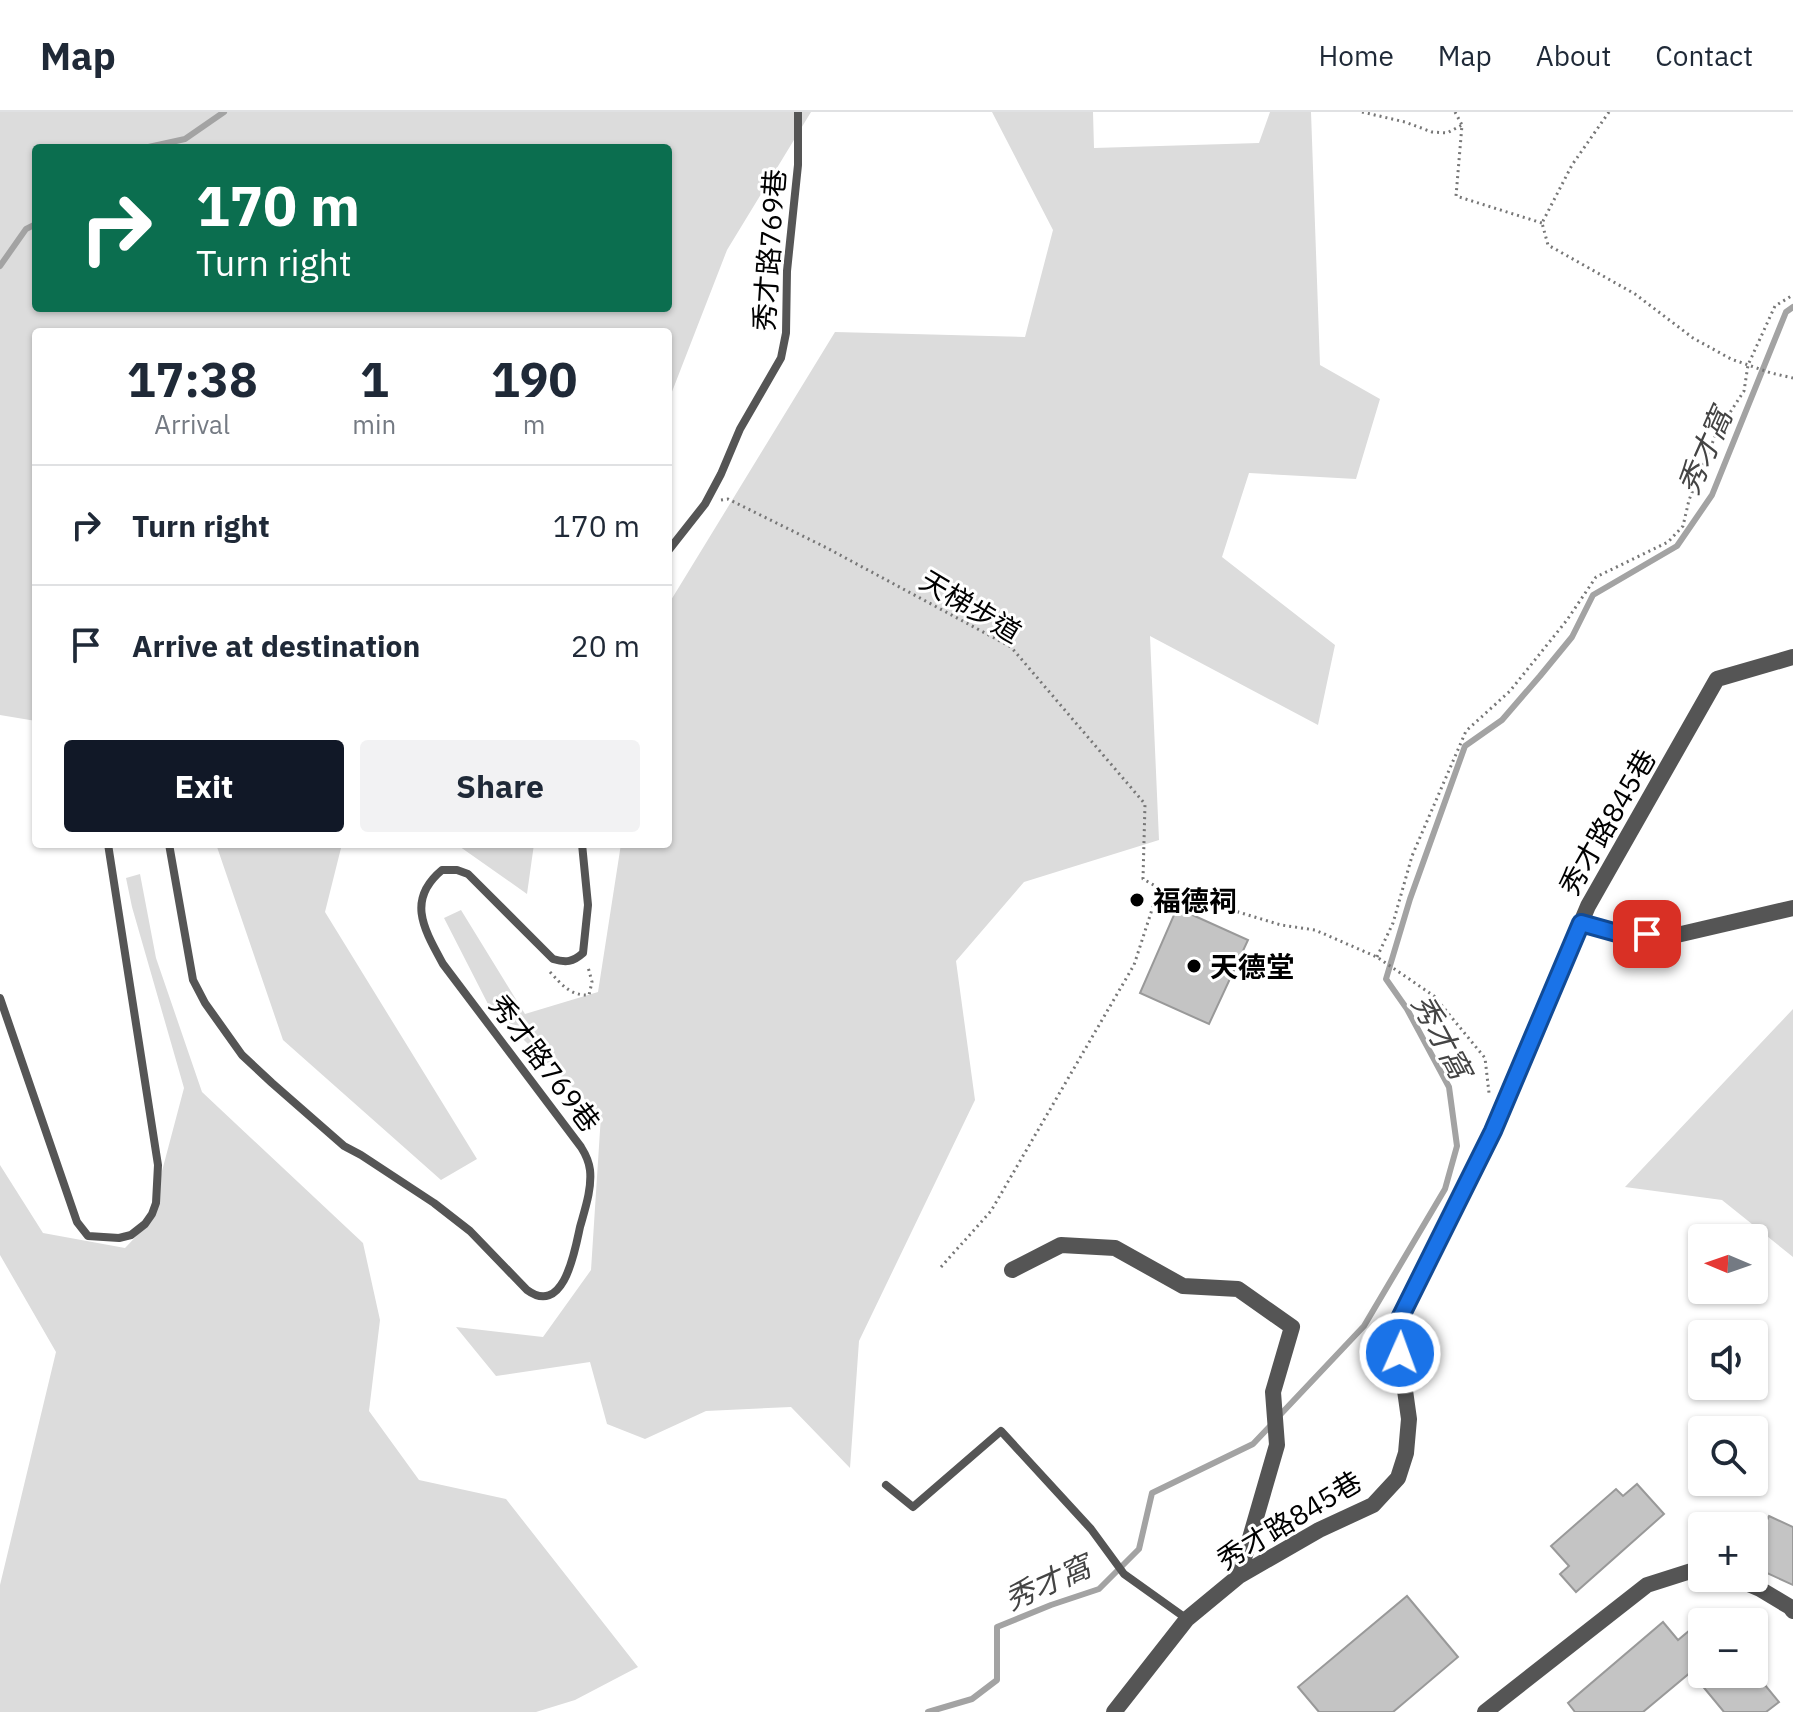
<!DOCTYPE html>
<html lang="en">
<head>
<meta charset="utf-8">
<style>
	:root { --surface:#fff; --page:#f2f2f3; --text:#1f2937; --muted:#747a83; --line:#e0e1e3; --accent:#111827 }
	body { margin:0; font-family:"IBM Plex Sans","Noto Sans TC",sans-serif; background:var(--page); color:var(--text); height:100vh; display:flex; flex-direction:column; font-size:30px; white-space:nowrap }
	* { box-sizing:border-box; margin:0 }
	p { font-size:26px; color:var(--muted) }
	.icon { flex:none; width:44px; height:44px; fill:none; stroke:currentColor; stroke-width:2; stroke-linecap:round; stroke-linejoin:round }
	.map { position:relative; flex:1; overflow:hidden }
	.panel { position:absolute; left:32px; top:216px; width:640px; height:520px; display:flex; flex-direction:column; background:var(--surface); border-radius:8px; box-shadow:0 2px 6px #0004 }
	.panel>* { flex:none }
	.guide { position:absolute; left:32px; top:32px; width:640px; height:168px; border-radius:8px; box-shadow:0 2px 6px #0004; background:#0b6e4f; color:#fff; overflow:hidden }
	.needle { width:52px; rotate:272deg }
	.buttons { position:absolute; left:1688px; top:1112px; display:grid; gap:16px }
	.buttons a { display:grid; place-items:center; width:80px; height:80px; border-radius:8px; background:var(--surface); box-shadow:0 2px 6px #0004; font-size:40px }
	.pin { position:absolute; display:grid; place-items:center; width:68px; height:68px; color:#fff; margin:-34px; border-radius:16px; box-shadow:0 4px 12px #0006 }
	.me { position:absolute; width:88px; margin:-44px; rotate:2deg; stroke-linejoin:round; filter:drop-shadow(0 0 6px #0008) }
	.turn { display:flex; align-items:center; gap:28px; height:168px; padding:0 32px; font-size:36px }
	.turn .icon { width:104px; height:104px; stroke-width:2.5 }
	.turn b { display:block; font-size:56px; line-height:68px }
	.eta { display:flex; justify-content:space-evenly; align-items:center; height:136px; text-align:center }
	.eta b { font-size:48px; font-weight:700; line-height:56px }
	.primary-button { display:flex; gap:16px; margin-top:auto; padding:16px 32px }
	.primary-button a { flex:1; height:92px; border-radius:8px; background:var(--accent); color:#fff; font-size:32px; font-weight:700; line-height:92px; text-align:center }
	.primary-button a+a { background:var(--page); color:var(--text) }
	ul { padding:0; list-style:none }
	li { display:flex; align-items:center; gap:24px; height:120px; padding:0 32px; border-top:2px solid var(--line) }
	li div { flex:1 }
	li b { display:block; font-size:30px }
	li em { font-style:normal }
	header { display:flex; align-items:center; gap:48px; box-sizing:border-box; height:112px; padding:0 40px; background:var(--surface); border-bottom:2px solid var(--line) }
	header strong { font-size:38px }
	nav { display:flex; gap:44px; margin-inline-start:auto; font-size:28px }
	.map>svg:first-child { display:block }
	.green { fill:#dcdcdc; fill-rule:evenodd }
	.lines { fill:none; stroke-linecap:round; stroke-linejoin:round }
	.stream { stroke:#a3a3a3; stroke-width:6 }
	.building { fill:#c4c4c4; stroke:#999; stroke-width:2 }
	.path { stroke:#777; stroke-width:3; stroke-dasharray:2 4; stroke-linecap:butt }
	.lane { stroke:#555; stroke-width:8 }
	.street { stroke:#555; stroke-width:16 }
	.route-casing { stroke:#114b97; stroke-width:20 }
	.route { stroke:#1a73e8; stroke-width:14 }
	.poi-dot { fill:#000; stroke:#fff; stroke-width:3 }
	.labels { text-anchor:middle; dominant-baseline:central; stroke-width:6; stroke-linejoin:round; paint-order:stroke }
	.street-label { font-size:28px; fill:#000; stroke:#fff }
	.poi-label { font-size:28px; font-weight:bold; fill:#000; stroke:#fff; text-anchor:start }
	.water-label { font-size:30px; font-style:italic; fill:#444; stroke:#fff }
</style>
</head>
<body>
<header>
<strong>Map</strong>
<nav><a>Home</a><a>Map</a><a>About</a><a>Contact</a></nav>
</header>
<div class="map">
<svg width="1793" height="1600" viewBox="0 0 1793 1600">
	<rect width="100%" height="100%" fill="#fff"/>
	<!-- green -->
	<path class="green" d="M0,0H811L727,138L668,290V220H36V609L0,603ZM36,36H668V196H36Z
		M992,0H1093L1094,36L1259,31L1270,0H1311L1320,253L1380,287L1356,367L1249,361L1222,445L1335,533L1318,613L1150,524L1159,728L1024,770L956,849L975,988L859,1229L850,1356L791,1295L706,1299L645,1327L607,1312L590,1250L496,1264L456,1215L543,1225L591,1158L601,1003L489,894L444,806L461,798L525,902L598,880L621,732H668V493L835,220L1025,225L1053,118Z
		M216,732H342L325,800L477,1047L441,1068L283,928Z
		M456,732H534L527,782Z
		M140,762L156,846L202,980L363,1131L380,1208L369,1299L419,1368L506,1387L638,1555L575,1588L536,1600H0V1473L56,1240L0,1143V1053L43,1121L125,1136L148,1112L184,976L132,795L126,766Z
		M1793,897V1145L1722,1088L1625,1075Z"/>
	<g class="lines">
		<!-- stream -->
		<path class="stream" d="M144,36L185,27L224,0
			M0,154L26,117L36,112
			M1279,1304L1364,1214L1445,1077L1457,1034L1449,975L1407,897L1386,867L1410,787L1465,634L1502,608L1540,564L1572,525L1593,483L1677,434L1712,383L1786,200L1793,195
			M928,1600L972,1587L997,1568V1515L1051,1493L1099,1477L1139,1437L1152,1381L1253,1332L1272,1312"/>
	</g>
	<!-- building -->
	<path class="building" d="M1177,796L1248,828L1209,912L1140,881Z
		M1637,1372L1664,1402L1576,1480L1560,1462L1569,1454L1551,1434L1616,1377L1623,1384Z
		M1769,1404L1793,1415V1473L1754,1455V1437Z
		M1407,1484L1458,1545L1393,1600H1319L1298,1575Z
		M1702,1508V1562H1756L1779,1590L1766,1600H1724L1691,1560L1643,1600H1575L1568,1591L1663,1510L1678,1528Z"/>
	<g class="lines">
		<!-- path -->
		<path class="path" d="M1362,0L1405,10L1432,20L1447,21L1462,13
			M1455,0L1462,13L1456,84L1542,111
			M1609,0L1572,53L1542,111L1548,133L1635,182L1693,226L1731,247L1771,261L1793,266
			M721,388L728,387L827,436L1011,535L1145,692L1143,767L1159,776L1281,813L1315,818L1377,845L1434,884L1485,946L1489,981
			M1377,845L1393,811L1412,744L1466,619L1510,579L1567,508L1596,465L1668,430L1683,414L1689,388L1716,322L1744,279L1748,253L1775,194L1793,183
			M550,860C562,873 571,884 589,883L592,870L588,855
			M941,1155L991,1099L1134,853L1159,776"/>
		<!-- lane -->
		<path class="lane" d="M668,439L705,392L721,362L740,317L781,246L786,221L787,159L798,53V0
			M169,732L193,868L205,891L242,943L272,971L344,1034L361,1043L434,1091L470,1119L527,1178C564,1205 575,1138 580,1115C585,1097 592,1077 590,1058C589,1049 586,1043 581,1035L443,852C424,817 406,788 442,758H457L468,762L553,847C566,851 573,850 583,841L588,793L582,732
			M0,886L77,1110L88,1124L119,1126L131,1123L145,1112L152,1102L156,1091L158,1053L108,732
			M886,1373L913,1395L1001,1319L1091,1417L1124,1462L1187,1507"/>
		<!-- street -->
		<path class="street" d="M1581,811L1617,821L1677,823L1793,796
			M1012,1158L1061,1133L1115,1136L1183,1174L1238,1177L1292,1215L1273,1280L1277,1333L1239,1464
			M1734,1466L1760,1477L1790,1495L1793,1499
			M1114,1600L1187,1507L1239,1464L1319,1418L1373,1393L1398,1366L1406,1341L1409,1307L1396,1214L1493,1019L1588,794L1717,567L1793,545
			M1485,1600L1647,1473L1691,1459L1702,1460"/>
	</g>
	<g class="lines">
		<defs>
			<path id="route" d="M1400,1241L1396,1214L1493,1019L1581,811L1617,821L1647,822"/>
		</defs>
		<!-- route casing -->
		<use href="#route" class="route-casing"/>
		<!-- route -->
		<use href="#route" class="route"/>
	</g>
	<!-- markers -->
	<g class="poi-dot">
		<circle cx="1137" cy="788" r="8"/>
		<circle cx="1194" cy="854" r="8"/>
	</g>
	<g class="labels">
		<!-- street labels -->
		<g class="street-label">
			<text transform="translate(769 138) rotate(-86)">秀才路769巷</text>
			<text transform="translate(971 494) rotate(31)">天梯步道</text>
			<text transform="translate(1607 710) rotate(-60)">秀才路845巷</text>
			<text transform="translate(545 951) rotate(53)">秀才路769巷</text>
			<text transform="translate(1289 1408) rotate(-31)">秀才路845巷</text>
		</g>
		<!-- poi labels -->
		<g class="poi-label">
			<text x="1153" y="788">福德祠</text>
			<text x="1210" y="854">天德堂</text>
		</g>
		<!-- water labels -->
		<g class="water-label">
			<text transform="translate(1704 339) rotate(-66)">秀才窩</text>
			<text transform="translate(1442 924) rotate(62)">秀才窩</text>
			<text transform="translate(1047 1470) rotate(-24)">秀才窩</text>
		</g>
	</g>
</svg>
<div class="buttons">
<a><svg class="needle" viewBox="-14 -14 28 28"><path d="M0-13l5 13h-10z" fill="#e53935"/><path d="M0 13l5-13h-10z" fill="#747a83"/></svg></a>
<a><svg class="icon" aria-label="sound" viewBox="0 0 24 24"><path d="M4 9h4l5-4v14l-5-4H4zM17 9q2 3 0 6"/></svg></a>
<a><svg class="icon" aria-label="search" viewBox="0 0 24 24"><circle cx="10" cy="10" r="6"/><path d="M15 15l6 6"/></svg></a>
<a>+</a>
<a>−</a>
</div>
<div class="pin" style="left:1647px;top:822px;background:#d93025"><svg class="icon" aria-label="arrive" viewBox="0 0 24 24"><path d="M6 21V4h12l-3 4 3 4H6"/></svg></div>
<svg class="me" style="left:1400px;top:1241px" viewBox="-20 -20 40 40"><circle r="17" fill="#1a73e8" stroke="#fff" stroke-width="3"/><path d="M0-11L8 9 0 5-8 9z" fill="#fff"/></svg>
<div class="guide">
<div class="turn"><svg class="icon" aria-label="right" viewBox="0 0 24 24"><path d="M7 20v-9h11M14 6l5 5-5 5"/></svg><div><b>170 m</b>Turn right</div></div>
</div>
<section class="panel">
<div class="eta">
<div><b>17:38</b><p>Arrival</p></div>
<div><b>1</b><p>min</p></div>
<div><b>190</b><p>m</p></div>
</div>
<ul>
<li><svg class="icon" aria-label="right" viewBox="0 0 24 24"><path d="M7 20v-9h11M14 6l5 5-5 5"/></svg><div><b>Turn right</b></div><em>170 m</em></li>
<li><svg class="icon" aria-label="arrive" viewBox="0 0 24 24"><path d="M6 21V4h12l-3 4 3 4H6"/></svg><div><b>Arrive at destination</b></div><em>20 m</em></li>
</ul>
<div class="primary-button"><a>Exit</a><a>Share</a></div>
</section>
</div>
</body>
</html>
